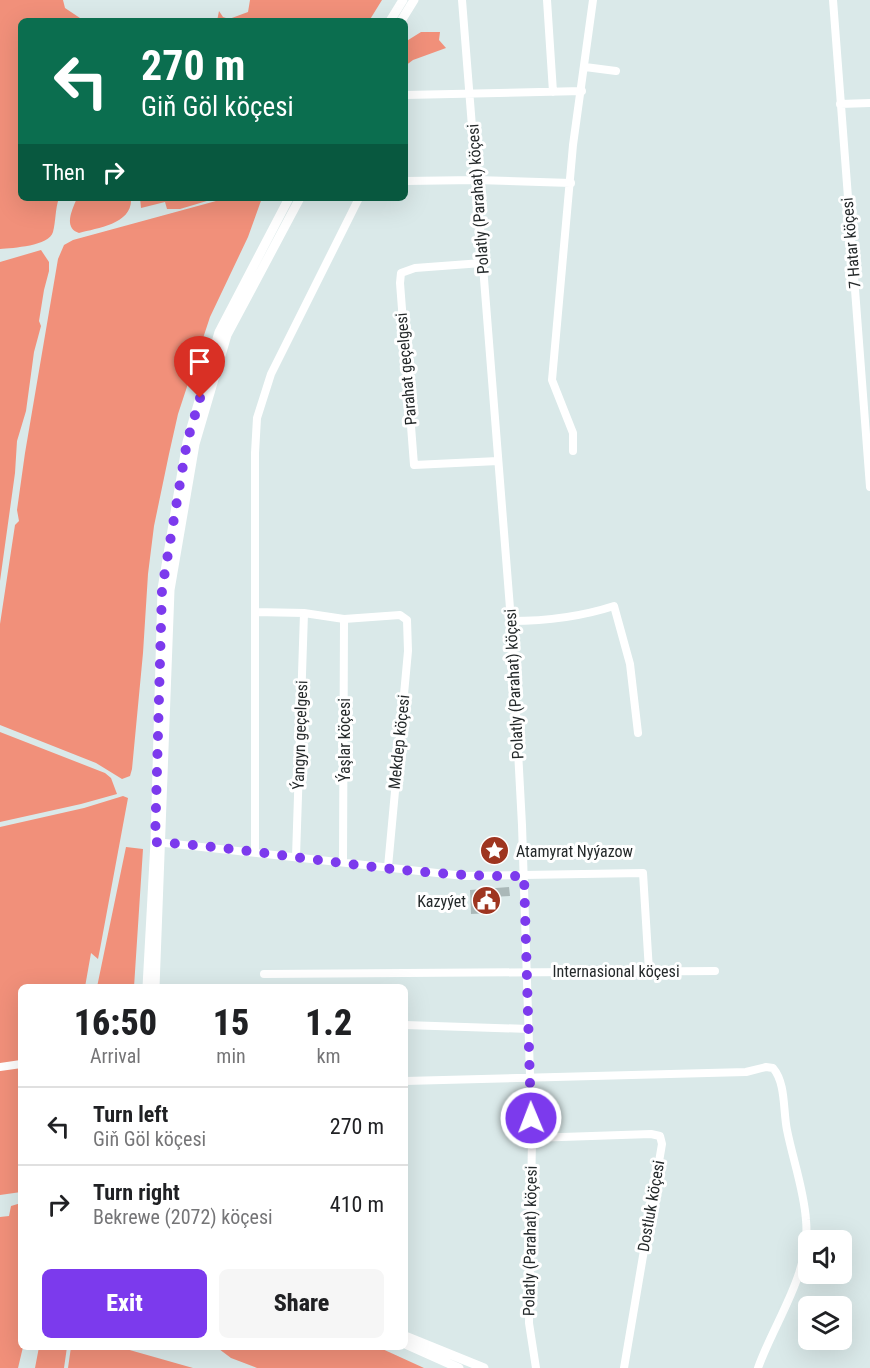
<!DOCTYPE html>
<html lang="en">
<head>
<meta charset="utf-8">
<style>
	:root { --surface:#fff; --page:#f6f6f6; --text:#202124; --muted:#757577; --line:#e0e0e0; --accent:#7c3aed }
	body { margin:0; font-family:"Roboto Condensed",sans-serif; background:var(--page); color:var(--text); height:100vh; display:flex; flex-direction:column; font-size:22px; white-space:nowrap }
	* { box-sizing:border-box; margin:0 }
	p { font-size:20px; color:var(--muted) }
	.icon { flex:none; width:33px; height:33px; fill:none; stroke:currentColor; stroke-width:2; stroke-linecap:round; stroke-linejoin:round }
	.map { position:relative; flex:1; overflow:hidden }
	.panel { position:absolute; left:18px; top:984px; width:390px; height:366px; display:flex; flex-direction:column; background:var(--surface); border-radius:9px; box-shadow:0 6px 24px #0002 }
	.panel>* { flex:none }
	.banner { position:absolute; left:18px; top:18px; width:390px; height:183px; border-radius:9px; box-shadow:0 6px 24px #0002; background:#0b6e4f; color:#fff; overflow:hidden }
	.tools { position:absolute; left:798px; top:1230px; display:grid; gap:12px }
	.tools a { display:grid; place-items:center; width:54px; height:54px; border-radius:9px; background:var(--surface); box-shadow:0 6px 24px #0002; font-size:30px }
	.pin { position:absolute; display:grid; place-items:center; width:51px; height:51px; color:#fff; margin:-62px -26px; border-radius:50% 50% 50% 0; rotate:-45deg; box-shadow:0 0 6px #0007 }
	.pin .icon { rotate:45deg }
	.me { position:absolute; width:66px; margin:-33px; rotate:359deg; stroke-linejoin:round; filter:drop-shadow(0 0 4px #0008) }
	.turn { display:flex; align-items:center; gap:21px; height:126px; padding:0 24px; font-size:27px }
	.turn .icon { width:78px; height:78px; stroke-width:2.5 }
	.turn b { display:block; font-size:42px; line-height:51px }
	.then { display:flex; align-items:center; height:57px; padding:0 24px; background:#0003; gap:12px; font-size:22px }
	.eta { display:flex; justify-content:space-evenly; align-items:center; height:102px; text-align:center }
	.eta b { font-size:36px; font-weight:800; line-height:42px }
	.primary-button { display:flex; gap:12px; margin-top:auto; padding:12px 24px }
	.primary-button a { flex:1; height:69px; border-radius:9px; background:var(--accent); color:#fff; font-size:24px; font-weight:800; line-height:69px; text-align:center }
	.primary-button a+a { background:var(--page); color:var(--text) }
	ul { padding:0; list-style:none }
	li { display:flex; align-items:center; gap:18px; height:78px; padding:0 24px; border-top:2px solid var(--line) }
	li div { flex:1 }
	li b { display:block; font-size:22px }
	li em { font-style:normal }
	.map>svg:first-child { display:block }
	.forest { fill:#f1907a }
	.building { fill:#aab8b8 }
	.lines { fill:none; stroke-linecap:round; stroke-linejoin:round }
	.minor { stroke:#fff; stroke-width:8 }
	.major { stroke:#fff; stroke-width:9 }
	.route { stroke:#7c3aed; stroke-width:10; stroke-dasharray:0 18 }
	.labels { text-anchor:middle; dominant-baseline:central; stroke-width:6; stroke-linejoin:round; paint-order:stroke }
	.street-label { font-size:16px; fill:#24292a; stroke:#fff }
	.poi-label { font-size:16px; fill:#24292a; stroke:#fff; text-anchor:start }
</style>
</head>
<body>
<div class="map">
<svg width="870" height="1368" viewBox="0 0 870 1368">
	<rect width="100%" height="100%" fill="#dae9e9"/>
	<!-- forest -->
	<path class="forest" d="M0,0H63L65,8L83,20L117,18L136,21H21V198H59C55,209 56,221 53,232C49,246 13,248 0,249Z
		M250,0H382L369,21H217L219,11L223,17L229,19L248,12Z
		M421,32H440L439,40L446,48L413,60L405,66V42Z
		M77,198H131C133,224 98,228 79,233C63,228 72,210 77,198Z
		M140,198H217L180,209H167L165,202L141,208Z
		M227,198H262L248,237L210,317L178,414L169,454L154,526L148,574L143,653L132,769L130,776L122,779L96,763L0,725V624L15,525L19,521L17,510L25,453L58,259L64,245L73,240Z
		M41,250L49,262V271L44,290L39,321L41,326L34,352L26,411L17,441L15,473L0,581V262Z
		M0,732L105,773L111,778L117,794L81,804L0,822Z
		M123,796L128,798L100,949L98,959L91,953L85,987H21V1061L0,1064V827L84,808Z
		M126,847L143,849L134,987H97Z
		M21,1067V1192L0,1195V1069Z
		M21,1203V1347H23L18,1368H0V1217L9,1216L11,1206Z
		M39,1347H67L64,1368H35Z
		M71,1347H119L193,1368H68Z
		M219,1347H378L424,1368H257L231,1358L219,1349Z"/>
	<!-- building -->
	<path class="building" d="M509,887L510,896L491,897L492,913L471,914L470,890Z"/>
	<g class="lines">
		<!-- minor -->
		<path class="minor" d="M462,0L511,621L522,825L532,1138L529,1323L536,1368
			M547,0L553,92
			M833,0L870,487
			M585,67L616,71
			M405,95L582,91
			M840,104L870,103
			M405,181L476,180L571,183
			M482,263L415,268L401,273L400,283L414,465L498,461
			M573,451V433L552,380L573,145L593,0
			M255,612L304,613L344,619L400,615L407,620L408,651L388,867
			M511,621C547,621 580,617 614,606L630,664L638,733
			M156,842L464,876L643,873L649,971
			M255,852V453L257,418L271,374L359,198
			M296,857L304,613
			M343,862L344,619
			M264,974L715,971
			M405,1025L529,1029
			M0,1067L21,1064
			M405,1081L746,1072L766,1067L773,1068C786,1083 783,1111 787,1130C793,1160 804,1190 806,1220C811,1274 775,1320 758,1368
			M532,1138L651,1134L660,1136L662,1144L624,1368"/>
		<!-- major -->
		<path class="major" d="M390,21L403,0
			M401,21L414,0
			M147,987L155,842L162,589L187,442L219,332L289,198
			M155,987L170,590L195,444L227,335L300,198
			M405,1336L484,1368
			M405,1344L459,1368"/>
	</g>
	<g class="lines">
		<!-- route -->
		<path class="route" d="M200,398L187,442L162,589L155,842C278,850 401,878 524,876L531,1118"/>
	</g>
	<!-- icons -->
	<defs>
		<symbol id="sight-disc" viewBox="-11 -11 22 22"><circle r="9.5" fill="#9e3520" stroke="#fff"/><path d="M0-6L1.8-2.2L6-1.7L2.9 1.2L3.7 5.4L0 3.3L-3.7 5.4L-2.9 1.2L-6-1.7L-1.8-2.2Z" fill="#fff"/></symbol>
		<symbol id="civic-disc" viewBox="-11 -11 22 22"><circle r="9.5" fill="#9e3520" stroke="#fff"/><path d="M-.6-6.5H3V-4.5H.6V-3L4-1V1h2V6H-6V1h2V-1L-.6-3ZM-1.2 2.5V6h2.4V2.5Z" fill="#fff"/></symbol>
	</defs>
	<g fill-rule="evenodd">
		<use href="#sight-disc" x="478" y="834" width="33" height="33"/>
		<use href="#civic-disc" x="470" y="884" width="33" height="33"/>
	</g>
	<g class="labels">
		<!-- street labels -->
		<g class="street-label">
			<text transform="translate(478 199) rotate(-94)">Polatly (Parahat) köçesi</text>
			<text transform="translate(851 243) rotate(-95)">7 Hatar köçesi</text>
			<text transform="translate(406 369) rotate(-95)">Parahat geçelgesi</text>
			<text transform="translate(514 684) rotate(-93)">Polatly (Parahat) köçesi</text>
			<text transform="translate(300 735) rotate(-88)">Ýangyn geçelgesi</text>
			<text transform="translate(344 740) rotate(-90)">Ýaşlar köçesi</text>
			<text transform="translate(399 742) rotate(-84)">Mekdep köçesi</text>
			<text x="616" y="971">Internasional köçesi</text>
			<text transform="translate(651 1206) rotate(-80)">Dostluk köçesi</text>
			<text transform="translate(530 1241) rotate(-89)">Polatly (Parahat) köçesi</text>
		</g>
		<!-- poi labels -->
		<g class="poi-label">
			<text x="516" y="851">Atamyrat Nyýazow</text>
			<text x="466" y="901" text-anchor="end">Kazyýet</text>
		</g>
	</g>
</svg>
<div class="tools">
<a><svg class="icon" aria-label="sound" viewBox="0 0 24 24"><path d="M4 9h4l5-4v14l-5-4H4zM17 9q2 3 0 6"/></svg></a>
<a><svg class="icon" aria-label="layers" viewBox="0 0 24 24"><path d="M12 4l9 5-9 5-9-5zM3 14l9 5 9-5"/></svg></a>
</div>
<div class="pin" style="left:200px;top:398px;background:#d93025"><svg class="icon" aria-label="arrive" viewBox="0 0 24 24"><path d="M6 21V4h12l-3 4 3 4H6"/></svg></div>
<svg class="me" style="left:531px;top:1118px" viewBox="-20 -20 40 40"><circle r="17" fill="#7c3aed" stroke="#fff" stroke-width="3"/><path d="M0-11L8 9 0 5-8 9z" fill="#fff"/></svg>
<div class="banner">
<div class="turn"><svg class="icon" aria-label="left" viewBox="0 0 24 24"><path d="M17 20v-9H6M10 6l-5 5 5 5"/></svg><div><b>270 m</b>Giň Göl köçesi</div></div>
<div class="then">Then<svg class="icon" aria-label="right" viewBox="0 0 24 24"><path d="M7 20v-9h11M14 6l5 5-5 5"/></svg></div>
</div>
<section class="panel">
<div class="eta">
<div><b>16:50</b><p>Arrival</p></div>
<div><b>15</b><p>min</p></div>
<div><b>1.2</b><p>km</p></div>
</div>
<ul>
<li><svg class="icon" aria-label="left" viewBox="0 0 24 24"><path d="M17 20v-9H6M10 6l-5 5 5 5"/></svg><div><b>Turn left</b><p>Giň Göl köçesi</p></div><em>270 m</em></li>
<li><svg class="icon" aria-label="right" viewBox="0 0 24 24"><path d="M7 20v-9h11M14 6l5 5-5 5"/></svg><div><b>Turn right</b><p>Bekrewe (2072) köçesi</p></div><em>410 m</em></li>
</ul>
<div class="primary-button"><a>Exit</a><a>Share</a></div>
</section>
</div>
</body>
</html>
